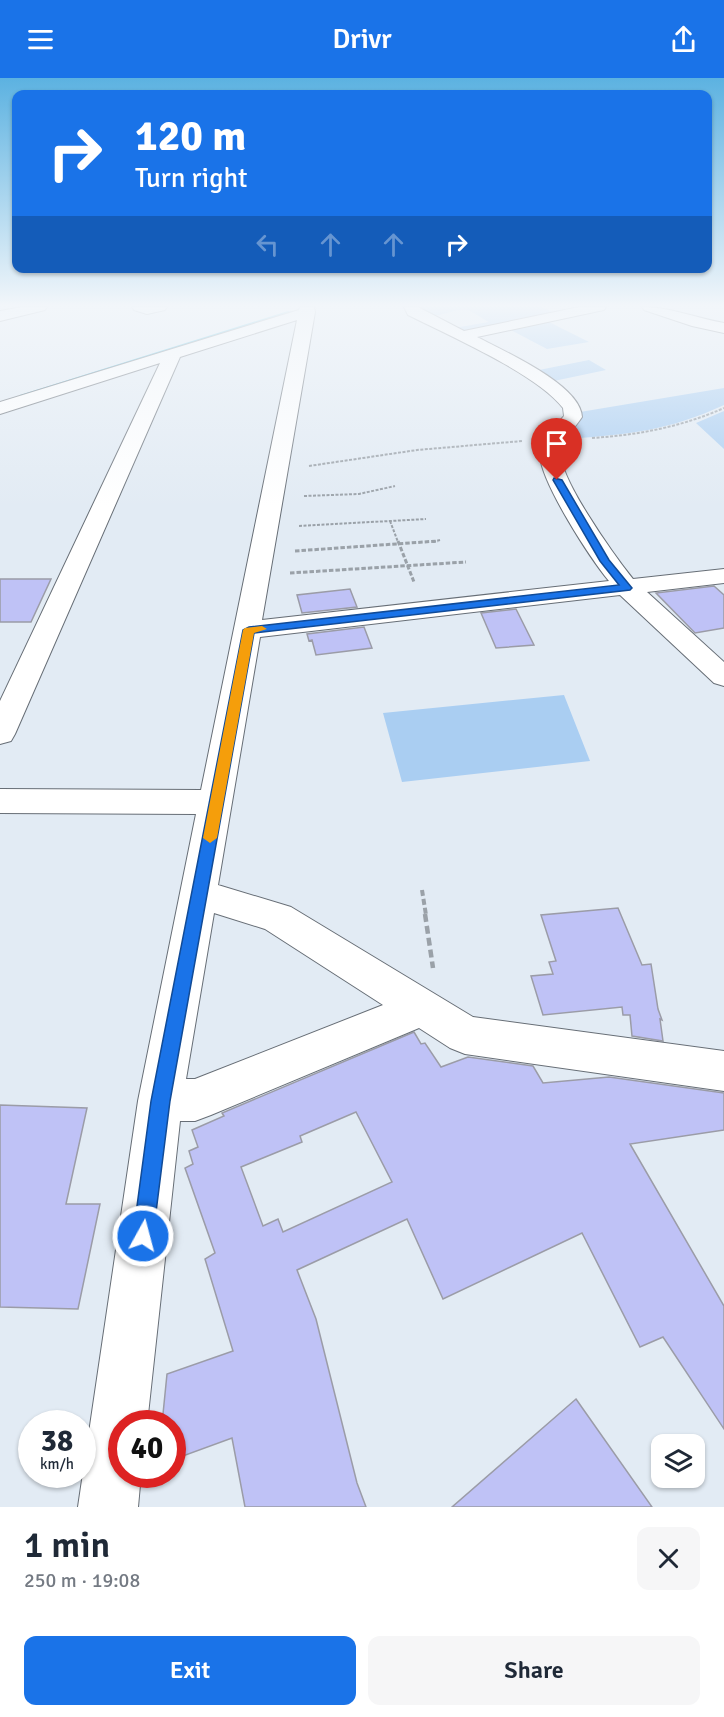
<!DOCTYPE html>
<html lang="en">
<head>
<meta charset="utf-8">
<style>
	:root { --surface:#fff; --page:#f6f6f7; --text:#1f2937; --muted:#747a83; --accent:#1a73e8 }
	body { margin:0; font-family:Signika,sans-serif; background:var(--page); color:var(--text); height:100vh; display:flex; flex-direction:column; font-size:22px; white-space:nowrap }
	* { box-sizing:border-box; margin:0 }
	p { font-size:20px; color:var(--muted) }
	.icon { flex:none; width:33px; height:33px; fill:none; stroke:currentColor; stroke-width:2; stroke-linecap:round; stroke-linejoin:round }
	.map { position:relative; height:1429px; overflow:hidden }
	.sheet { display:flex; flex-direction:column; background:var(--surface); flex:1 }
	.sheet>* { flex:none }
	.guide { position:absolute; left:12px; top:12px; width:700px; height:183px; border-radius:12px; box-shadow:0 2px 4px #0004; background:#1a73e8; color:#fff; overflow:hidden }
	.buttons { position:absolute; left:651px; top:1356px; display:grid; gap:12px }
	.buttons a { display:grid; place-items:center; width:54px; height:54px; border-radius:12px; background:var(--surface); box-shadow:0 2px 4px #0004; font-size:30px }
	.speed { position:absolute; left:18px; top:1332px; display:flex; gap:12px; font-size:30px; font-weight:700; text-align:center }
	.speed>* { display:grid; place-content:center; width:78px; height:78px; border-radius:50%; background:var(--surface); box-shadow:0 2px 4px #0004; line-height:1 }
	.speed small { font-size:15px; font-weight:400 }
	.speed .limit { border:9px solid #d22; background:#fff; color:#111 }
	.pin { position:absolute; display:grid; place-items:center; width:51px; height:51px; color:#fff; margin:-62px -26px; border-radius:50% 50% 50% 0; rotate:-45deg; box-shadow:0 0 6px #0007 }
	.pin .icon { rotate:45deg }
	.me { position:absolute; width:66px; margin:-33px; rotate:7deg; stroke-linejoin:round; filter:drop-shadow(0 0 4px #0008) }
	.turn { display:flex; align-items:center; gap:21px; height:126px; padding:0 24px; font-size:27px }
	.turn .icon { width:78px; height:78px; stroke-width:2.5 }
	.turn b { display:block; font-size:42px; line-height:51px }
	.lanes { display:flex; align-items:center; height:57px; padding:0 24px; background:#0003; justify-content:center; gap:30px; direction:ltr }
	.lanes .off { opacity:.35 }
	.round { display:grid; place-items:center; flex:none; width:63px; height:63px; border-radius:12px; background:var(--page) }
	.summary { display:flex; align-items:center; justify-content:space-between; height:102px; padding:0 24px }
	h1 { font-size:36px; font-weight:600; line-height:45px }
	.action { display:flex; gap:12px; margin-top:auto; padding:12px 24px }
	.action a { flex:1; height:69px; border-radius:12px; background:var(--accent); color:#fff; font-size:24px; font-weight:600; line-height:69px; text-align:center }
	.action a+a { background:var(--page); color:var(--text) }
	header { display:flex; justify-content:space-between; align-items:center; height:78px; padding:0 24px; background:var(--accent); color:#fff; font-size:27px; font-weight:600 }
	.map>svg:first-child { display:block }
	.green { fill:#aacef2 }
	.lines { fill:none; stroke-linecap:round; stroke-linejoin:round }
	.stream { fill:#2ab0d6; fill-rule:evenodd }
	.building { fill:#bfc2f6; stroke:#9b9ca7; stroke-width:1.5; fill-rule:evenodd }
	.minor-casing { stroke:#676e76; stroke-width:2 }
	.path-far3 { stroke:#9aa1a8; stroke-width:2; stroke-dasharray:3 1.5; stroke-linecap:butt }
	.path-far2 { stroke:#9aa1a8; stroke-width:3; stroke-dasharray:4.5 2; stroke-linecap:butt }
	.path-far1 { stroke:#9aa1a8; stroke-width:4; stroke-dasharray:6 3; stroke-linecap:butt }
	.path { stroke:#9aa1a8; stroke-width:4.5; stroke-dasharray:8 4; stroke-linecap:butt }
	.minor { fill:#fff; fill-rule:evenodd }
	.route { fill:#1a73e8; stroke:#114b97; stroke-width:1.5 }
	.slow { fill:#f59e0b }
</style>
</head>
<body>
<header><svg class="icon" aria-label="menu" viewBox="0 0 24 24"><path d="M4 6h16M4 12h16M4 18h16"/></svg>Drivr<svg class="icon" aria-label="share" viewBox="0 0 24 24"><path d="M12 15V3M7 8l5-5 5 5M5 13v7h14v-7"/></svg></header>
<div class="map">
<svg width="724" height="1429" viewBox="0 0 724 1429">
	<rect width="100%" height="100%" fill="#e2ebf4"/>
	<!-- green -->
	<path class="green" d="M416,229H542L556,236L460,254L454,250L489,244C483,241 474,234 467,232C450,229 428,249 416,229Z
		M545,242L589,264L547,271L507,250Z
		M589,282L606,292L549,304L534,293Z
		M724,310V327C668,353 629,356 568,361L566,357L580,334Z
		M724,333V371L696,345Z
		M564,617L590,683L402,704L383,635Z"/>
	<g class="lines">
		<!-- stream -->
		<path class="stream" d="M288,233L293,234L25,318L20,317Z"/>
	</g>
	<!-- building -->
	<path class="building" d="M0,501H51L31,544H0Z
		M714,508L724,517V550L695,555L656,515Z
		M350,511L357,529L302,535L297,517Z
		M516,531L534,567L496,570L481,535Z
		M364,549L372,570L316,577L312,562L309,563L307,556Z
		M618,830L642,887L651,886L658,931L662,942L660,941L663,963L632,958L630,937H623L622,929L543,937L531,898L553,896L549,884L556,883L541,837Z
		M414,954L421,966L425,965L441,989L468,979L533,988L543,1005L609,999L724,1015V1052L630,1066L724,1228V1351L663,1259L640,1269L582,1155L443,1221L407,1141L297,1192L316,1241L357,1405L366,1429H245L232,1360L172,1382V1346H162L167,1296L233,1273L205,1181L215,1175L185,1090L193,1086L189,1073L198,1069L192,1052L224,1038L222,1035ZM356,1034L392,1104L283,1154L278,1141L263,1148L241,1089L302,1064L300,1058Z
		M0,1027L87,1030L66,1126H100L78,1231L0,1229Z
		M576,1321L652,1429H452Z"/>
	<g class="lines">
		<defs>
			<path id="minor" d="M22,229H47L45,232L0,243V233Z
				M132,229H167L165,232L147,236L134,232Z
				M300,229H314L315,234L262,542L609,503C590,480 542,406 540,378C539,363 555,349 564,338L563,330C537,296 448,257 408,237L404,229H418L464,253L579,229H606L604,232L599,233L477,259C504,273 581,307 582,339C575,350 563,360 561,374C557,398 616,480 633,501L724,491V505L647,514L724,584V608L714,605L620,517L260,559L218,807L291,829L473,939L724,973V1013L465,976L450,970L419,950L211,1037L195,1043H180L147,1346H122V1396H141L138,1429H78L138,1023L196,736L0,735V711L201,712L297,242L180,279L15,656L11,663L0,666V623L160,285L0,336V324L299,232ZM214,835L265,851L383,927L195,1001H186Z
				M642,229C670,229 696,240 724,245V255L692,248L644,232Z"/>
		</defs>
		<!-- minor casing -->
		<use href="#minor" class="minor-casing"/>
		<!-- path-far3 -->
		<path class="path-far3" d="M592,360C638,357 681,349 724,330
			M309,388L417,372L522,363
			M304,418L359,416L395,408
			M390,443L398,464
			M299,448L426,441
			M433,464L440,462"/>
		<!-- path-far2 -->
		<path class="path-far2" d="M398,463L414,504
			M295,473L438,463
			M290,495L466,484"/>
		<!-- path-far1 -->
		<path class="path-far1" d="M422,812L426,837"/>
		<!-- path -->
		<path class="path" d="M425,836L433,890"/>
		<!-- minor -->
		<use href="#minor" class="minor"/>
	</g>
	<!-- sky -->
	<linearGradient id="sky" x2="0" y2="1"><stop stop-color="#5cb2e1"/><stop offset="0.53" stop-color="#f2f6fa"/><stop offset="1" stop-color="#f2f6fa" stop-opacity="0"/></linearGradient>
	<rect width="724" height="429" fill="url(#sky)"/>
	<!-- route -->
	<path class="route" d="M554,400L562,402L609,482L632,510L630,512L254,555L170,1023L153,1158L150,1165L143,1168L136,1165L133,1158L151,1023L243,552L249,549L619,507L600,483L553,402Z"/>
	<!-- slow -->
	<path class="slow" d="M262,548L267,551L254,555L217,760L210,765L203,760L243,552L245,550Z"/>
</svg>
<div class="buttons">
<a><svg class="icon" aria-label="layers" viewBox="0 0 24 24"><path d="M12 4l9 5-9 5-9-5zM3 14l9 5 9-5"/></svg></a>
</div>
<div class="speed"><div>38<small>km/h</small></div><div class="limit">40</div></div>
<div class="pin" style="left:557px;top:402px;background:#d93025"><svg class="icon" aria-label="arrive" viewBox="0 0 24 24"><path d="M6 21V4h12l-3 4 3 4H6"/></svg></div>
<svg class="me" style="left:143px;top:1158px" viewBox="-20 -20 40 40"><circle r="17" fill="#1a73e8" stroke="#fff" stroke-width="3"/><path d="M0-11L8 9 0 5-8 9z" fill="#fff"/></svg>
<div class="guide">
<div class="turn"><svg class="icon" aria-label="right" viewBox="0 0 24 24"><path d="M7 20v-9h11M14 6l5 5-5 5"/></svg><div><b>120 m</b>Turn right</div></div>
<div class="lanes"><svg class="icon off" aria-label="left" viewBox="0 0 24 24"><path d="M17 20v-9H6M10 6l-5 5 5 5"/></svg><svg class="icon off" aria-label="ahead" viewBox="0 0 24 24"><path d="M12 20V5M6 11l6-6 6 6"/></svg><svg class="icon off" aria-label="ahead" viewBox="0 0 24 24"><path d="M12 20V5M6 11l6-6 6 6"/></svg><svg class="icon" aria-label="right" viewBox="0 0 24 24"><path d="M7 20v-9h11M14 6l5 5-5 5"/></svg></div>
</div>
</div>
<section class="sheet">
<div class="summary"><div><h1>1 min</h1><p>250 m · 19:08</p></div><a class="round"><svg class="icon" aria-label="close" viewBox="0 0 24 24"><path d="M6 6l12 12M18 6L6 18"/></svg></a></div>
<div class="action"><a>Exit</a><a>Share</a></div>
</section>
</body>
</html>
